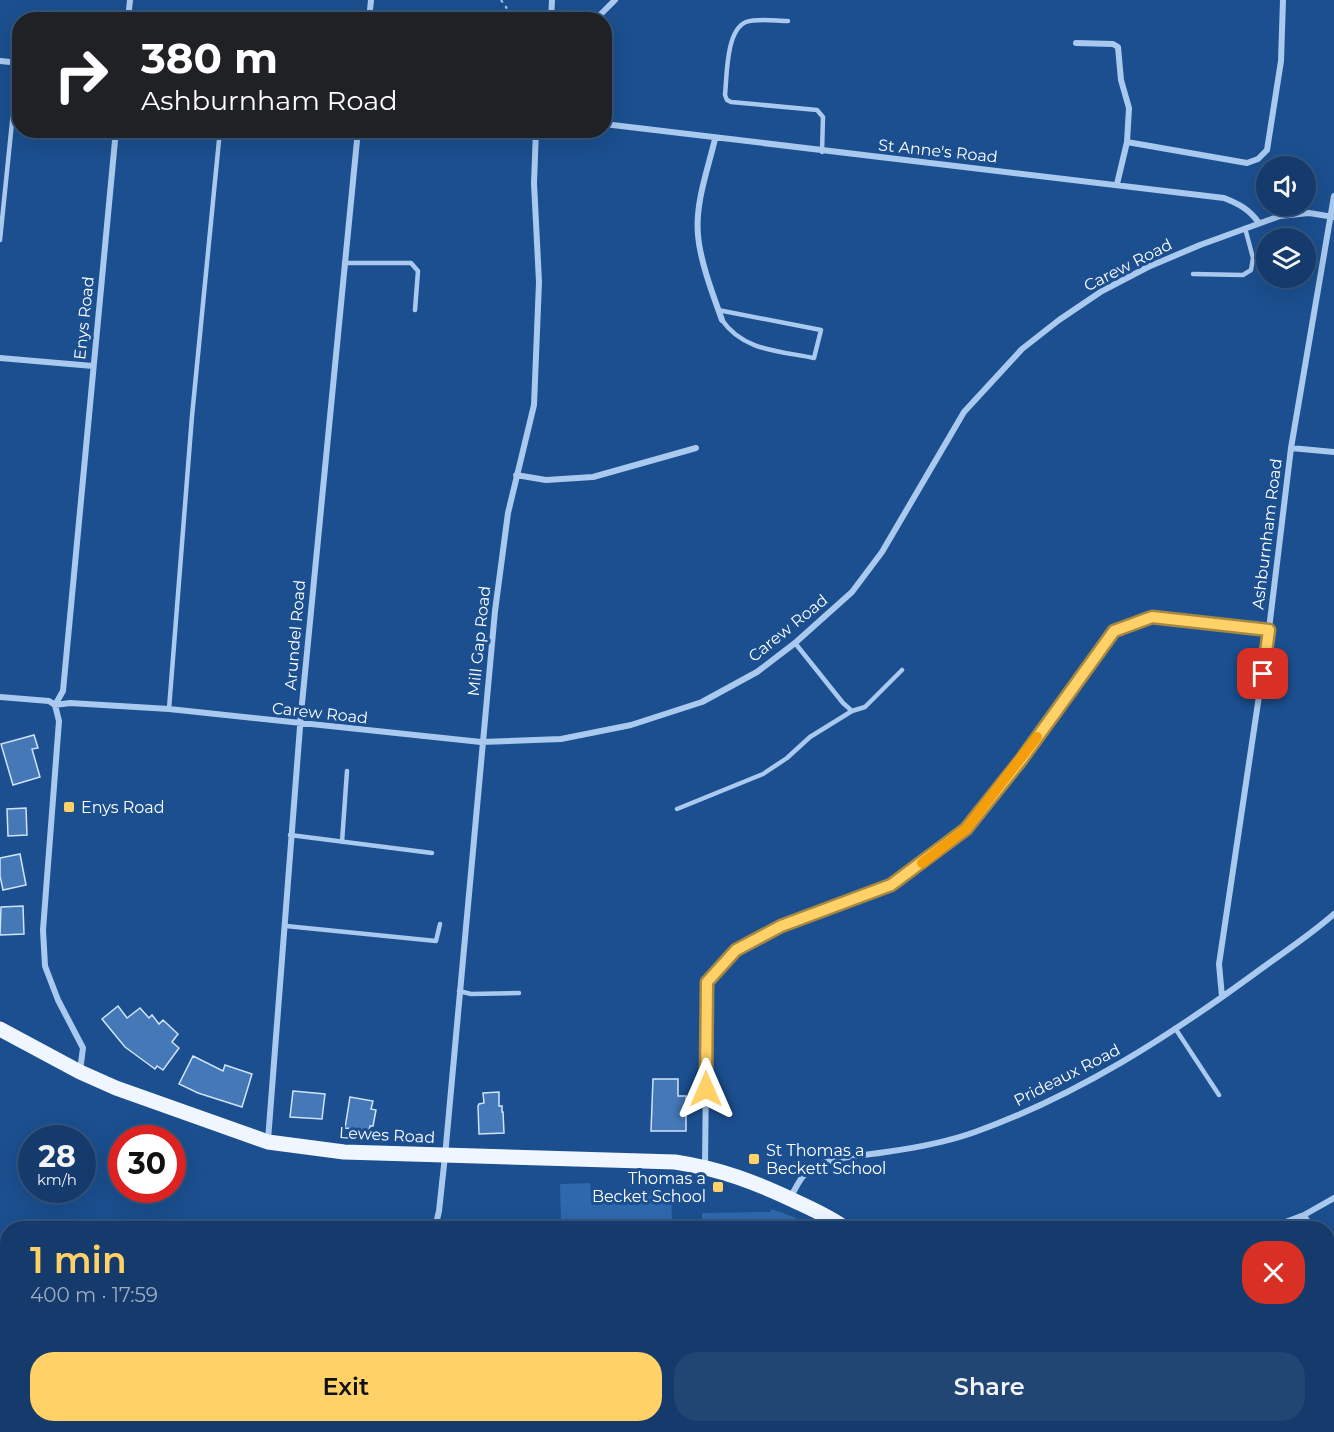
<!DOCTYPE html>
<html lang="en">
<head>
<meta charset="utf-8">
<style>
	:root { --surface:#143b6b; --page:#214673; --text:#f1f3f6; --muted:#9dadc1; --line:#33557e; --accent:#ffd166 }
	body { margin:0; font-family:Montserrat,sans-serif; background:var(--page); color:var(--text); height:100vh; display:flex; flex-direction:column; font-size:22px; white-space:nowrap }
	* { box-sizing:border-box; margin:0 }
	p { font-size:20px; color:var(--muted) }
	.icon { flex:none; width:33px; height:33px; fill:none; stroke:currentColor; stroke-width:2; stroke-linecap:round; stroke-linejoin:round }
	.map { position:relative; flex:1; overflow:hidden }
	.sheet { position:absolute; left:0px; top:1221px; width:1335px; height:212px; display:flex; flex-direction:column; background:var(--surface); border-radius:24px 24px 0 0; box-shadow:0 6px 24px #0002,0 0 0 2px var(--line) }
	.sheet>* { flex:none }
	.guide { position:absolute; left:12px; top:12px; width:600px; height:126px; border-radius:24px; box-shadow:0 6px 24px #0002,0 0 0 2px var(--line); background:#202124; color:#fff; overflow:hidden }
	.fabs { position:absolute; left:1256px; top:156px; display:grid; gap:12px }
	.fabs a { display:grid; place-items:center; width:60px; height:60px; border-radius:50%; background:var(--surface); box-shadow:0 6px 24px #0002,0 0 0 2px var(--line); font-size:30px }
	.speed { position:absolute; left:18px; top:1125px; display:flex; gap:12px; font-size:30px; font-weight:700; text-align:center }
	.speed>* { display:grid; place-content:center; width:78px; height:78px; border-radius:50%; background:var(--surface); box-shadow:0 6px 24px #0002,0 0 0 2px var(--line); line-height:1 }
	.speed small { font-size:15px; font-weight:400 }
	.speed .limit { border:9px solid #d22; background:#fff; color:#111 }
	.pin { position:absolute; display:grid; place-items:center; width:51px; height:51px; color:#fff; margin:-26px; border-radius:12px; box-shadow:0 3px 9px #0006 }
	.me { position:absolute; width:66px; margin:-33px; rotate:0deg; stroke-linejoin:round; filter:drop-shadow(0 0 4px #0008) }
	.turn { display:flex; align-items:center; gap:21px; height:126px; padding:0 30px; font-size:27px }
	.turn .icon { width:78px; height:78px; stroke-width:2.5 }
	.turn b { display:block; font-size:42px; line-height:51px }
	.round { display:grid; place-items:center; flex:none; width:63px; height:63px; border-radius:24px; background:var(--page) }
	.head { display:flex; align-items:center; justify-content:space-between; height:102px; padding:0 30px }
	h1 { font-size:36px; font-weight:600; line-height:45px; color:var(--accent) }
	.cta { display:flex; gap:12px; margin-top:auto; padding:12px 30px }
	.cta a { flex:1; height:69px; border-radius:24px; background:var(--accent); color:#111; font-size:24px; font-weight:600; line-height:69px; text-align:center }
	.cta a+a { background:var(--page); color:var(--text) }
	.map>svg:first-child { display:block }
	.green { fill:#2e69ad }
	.building { fill:#4478b7; stroke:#cfe3fa; stroke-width:1.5 }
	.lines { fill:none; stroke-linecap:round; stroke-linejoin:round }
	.path { stroke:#a9c9ee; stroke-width:2; stroke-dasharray:3 4.5; stroke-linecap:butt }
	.service { stroke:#a9c9ee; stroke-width:4.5 }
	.minor { stroke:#a9c9ee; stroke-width:6 }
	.primary { stroke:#f0f6ff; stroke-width:15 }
	.route-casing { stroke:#a68842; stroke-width:15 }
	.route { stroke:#ffd166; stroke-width:10 }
	.slow { stroke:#f59e0b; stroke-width:10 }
	.poi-dot { fill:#ffd166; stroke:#1b4f8f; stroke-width:2 }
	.labels { text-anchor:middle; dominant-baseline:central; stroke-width:6; stroke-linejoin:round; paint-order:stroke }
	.street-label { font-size:16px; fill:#fff; stroke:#1b4f8f }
	.poi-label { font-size:16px; fill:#fff; stroke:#1b4f8f; text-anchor:start }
</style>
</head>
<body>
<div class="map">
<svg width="1334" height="1432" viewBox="0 0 1334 1432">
	<rect width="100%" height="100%" fill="#1b4f8f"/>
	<!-- green -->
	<path class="green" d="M590,1183L591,1194L671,1190L672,1221L656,1222V1227L568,1228V1221H561L560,1184Z
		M771,1209L794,1217L813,1228H702V1213L771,1212Z
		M0,1264L8,1265V1425H414L415,1432H0Z
		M436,1425H783L711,1426L710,1432H436Z"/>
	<!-- building -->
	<path class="building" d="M34,735L38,748L32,749L40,777L13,785L1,744Z
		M26,808L27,835L8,836L7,809Z
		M20,854L26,885L3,890L0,876V858Z
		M23,906L24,934L0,935L1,907Z
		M118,1006L127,1018L140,1008L149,1018L152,1015L159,1024L163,1020L178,1034L172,1042L179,1048L163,1070L157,1066L155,1069L125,1047L102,1019Z
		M193,1056L223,1071L225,1065L252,1074L242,1107L198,1093L179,1084Z
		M653,1079H678V1096H686V1131H651Z
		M293,1091L325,1094L322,1119L290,1117Z
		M499,1092V1106H502V1112H503L504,1133L479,1134L478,1106L479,1104L484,1103L483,1093Z
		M350,1097L373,1101L371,1109L376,1110L373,1126H370L369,1131L345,1128Z"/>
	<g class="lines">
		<!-- path -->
		<path class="path" d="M501,0L515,20"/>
		<!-- service -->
		<path class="service" d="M788,21C776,21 757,18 746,22C726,30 727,76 725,95L727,100L731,102L817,110L823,117L822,152
			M0,240L18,63
			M344,263H411L418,271L415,310
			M1193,274L1243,275L1251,270L1253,258L1245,228
			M718,310L821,330L814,358C780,351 743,351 722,320
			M795,643L843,703L852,711L865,707L902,670
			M169,709L192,416L220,130
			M677,809L763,774L787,758L810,737L852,711
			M290,835L432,853
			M342,842L347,771
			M286,926L436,941L440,924
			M459,991L471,994L519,993
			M1175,1028L1219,1095"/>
		<!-- minor -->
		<path class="minor" d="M128,20L130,0
			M369,20L371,0
			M551,20L552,0
			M595,20L615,0
			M1076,43L1113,44L1118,47L1121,80L1129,108L1127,142L1117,184
			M0,61L20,63
			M604,124L1224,198C1239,204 1249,209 1259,223
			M715,139C708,169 695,203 698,235C700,261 713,295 722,320
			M1127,142L1247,163L1258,159L1267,150L1281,61L1283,0
			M0,358L93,366
			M1291,448L1334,452
			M516,475L546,480L593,477L696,448
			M0,697L49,701L55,705L70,703L169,709L481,742L561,739L631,725L702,702L757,672L795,643L852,592L882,552L964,412L1022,349L1059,320L1102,291L1148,267L1200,245L1280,216L1309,213L1334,217
			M1222,997L1219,964L1269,629L1291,448L1334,196
			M80,1071L83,1048L58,1000L45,966L43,930L59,721L55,705L63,691L116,130
			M268,1140L301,714L358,130
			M705,1167L707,982L737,950L781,926L891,885L966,829L1021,760L1115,631L1152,617L1269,629
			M790,1198C796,1188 801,1175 811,1169C833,1156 862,1156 886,1152C915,1148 947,1142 975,1132C1076,1096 1168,1037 1254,974C1281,954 1309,936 1334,914
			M1304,1215L1311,1228
			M435,1228L439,1211L445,1156L495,611L508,513L534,405L539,282L534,183L536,130
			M1270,1228L1304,1215L1334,1198
			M0,1253L8,1254
			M1328,1260L1334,1272
			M424,1425V1432"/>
		<!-- primary -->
		<path class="primary" d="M0,1029L80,1072L116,1088L268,1142L344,1152L675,1162C721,1169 755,1182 797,1202C814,1210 830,1217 845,1228
			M1328,1344L1334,1341"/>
	</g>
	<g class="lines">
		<defs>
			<path id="route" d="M706,1089L707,982L736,950L781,926L891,885L966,829L1021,760L1114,631L1152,617L1269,630L1263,674"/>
		</defs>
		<!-- route casing -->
		<use href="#route" class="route-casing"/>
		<!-- route -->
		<use href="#route" class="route"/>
		<!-- slow -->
		<path class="slow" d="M922,863L966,829L1037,737"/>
	</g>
	<!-- markers -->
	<g class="poi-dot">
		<rect x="63" y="801" width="12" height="12" rx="3"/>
		<rect x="748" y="1153" width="12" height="12" rx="3"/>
		<rect x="712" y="1181" width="12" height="12" rx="3"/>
	</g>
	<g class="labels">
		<!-- street labels -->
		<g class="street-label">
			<text transform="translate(938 151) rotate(6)">St Anne's Road</text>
			<text transform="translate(1128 265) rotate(-27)">Carew Road</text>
			<text transform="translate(84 318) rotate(-84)">Enys Road</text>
			<text transform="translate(1267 534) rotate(-83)">Ashburnham Road</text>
			<text transform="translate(788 628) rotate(-39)">Carew Road</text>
			<text transform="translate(295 635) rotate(-85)">Arundel Road</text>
			<text transform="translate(479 641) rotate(-84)">Mill Gap Road</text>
			<text transform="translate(320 713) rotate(6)">Carew Road</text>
			<text transform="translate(1067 1075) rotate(-27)">Prideaux Road</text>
			<text transform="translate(387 1135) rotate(3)">Lewes Road</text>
		</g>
		<!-- poi labels -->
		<g class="poi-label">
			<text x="81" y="807">Enys Road</text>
			<text x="766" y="1150">St Thomas a<tspan x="766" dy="18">Beckett School</tspan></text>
			<text x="706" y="1178" text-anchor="end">Thomas a<tspan x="706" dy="18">Becket School</tspan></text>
		</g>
	</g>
</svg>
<div class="fabs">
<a><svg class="icon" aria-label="sound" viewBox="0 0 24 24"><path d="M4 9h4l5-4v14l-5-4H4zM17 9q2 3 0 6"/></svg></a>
<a><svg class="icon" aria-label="layers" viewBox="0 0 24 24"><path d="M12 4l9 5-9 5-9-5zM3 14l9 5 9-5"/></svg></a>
</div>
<div class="speed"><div>28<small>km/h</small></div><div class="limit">30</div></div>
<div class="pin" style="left:1263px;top:674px;background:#d93025"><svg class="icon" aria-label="arrive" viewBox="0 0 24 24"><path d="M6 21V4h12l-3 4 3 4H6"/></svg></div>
<svg class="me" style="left:706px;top:1089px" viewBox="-20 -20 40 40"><path d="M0-17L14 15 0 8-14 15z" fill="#ffd166" stroke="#fff" stroke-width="4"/></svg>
<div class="guide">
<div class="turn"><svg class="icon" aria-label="right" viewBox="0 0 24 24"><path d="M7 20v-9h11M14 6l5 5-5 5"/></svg><div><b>380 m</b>Ashburnham Road</div></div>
</div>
<section class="sheet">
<div class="head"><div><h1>1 min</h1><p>400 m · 17:59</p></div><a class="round" style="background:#d93025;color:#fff"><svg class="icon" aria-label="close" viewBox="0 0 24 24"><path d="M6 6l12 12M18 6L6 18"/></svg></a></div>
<div class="cta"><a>Exit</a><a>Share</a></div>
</section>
</div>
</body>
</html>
